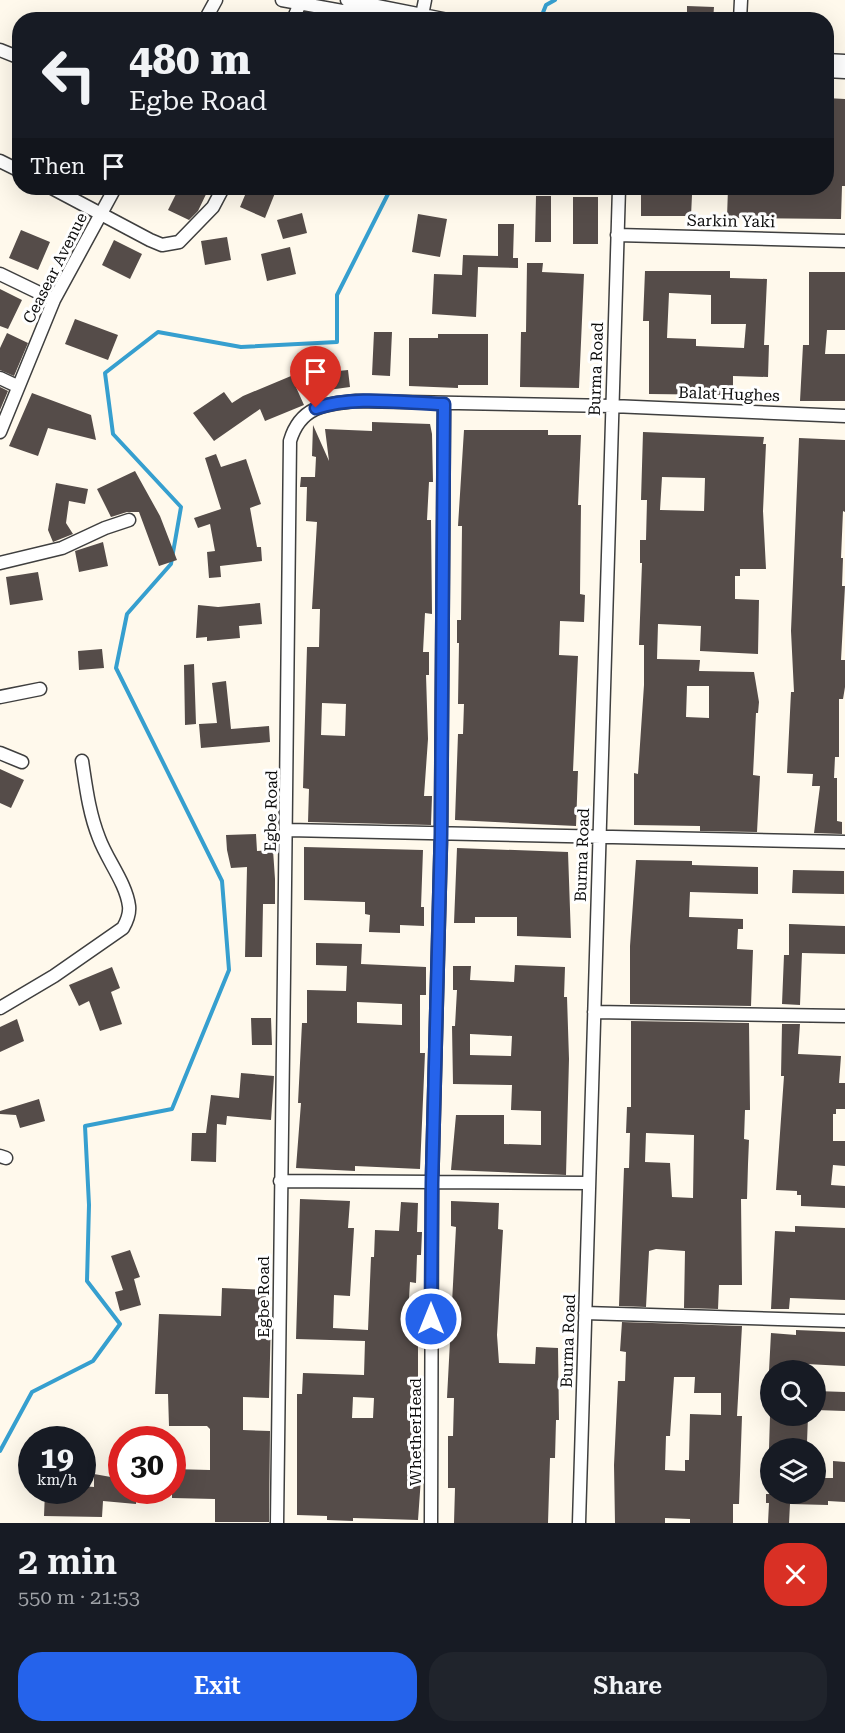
<!DOCTYPE html>
<html lang="en">
<head>
<meta charset="utf-8">
<style>
	:root { --surface:#171b24; --page:#20242c; --text:#f1f3f6; --muted:#9ea1a6; --accent:#2563eb }
	body { margin:0; font-family:"Roboto Serif",serif; background:var(--page); color:var(--text); height:100vh; display:flex; flex-direction:column; font-size:22px; white-space:nowrap }
	* { box-sizing:border-box; margin:0 }
	p { font-size:20px; color:var(--muted) }
	.icon { flex:none; width:33px; height:33px; fill:none; stroke:currentColor; stroke-width:2; stroke-linecap:round; stroke-linejoin:round }
	.map { position:relative; height:1523px; overflow:hidden }
	.side { display:flex; flex-direction:column; background:var(--surface); flex:1 }
	.side>* { flex:none }
	.hud { position:absolute; left:12px; top:12px; width:822px; height:183px; border-radius:24px; box-shadow:0 6px 24px #0002; background:#171b24; color:var(--text); overflow:hidden }
	.buttons { position:absolute; left:760px; top:1360px; display:grid; gap:12px }
	.buttons a { display:grid; place-items:center; width:66px; height:66px; border-radius:50%; background:var(--surface); box-shadow:0 6px 24px #0002; font-size:30px }
	.speed { position:absolute; left:18px; top:1426px; display:flex; gap:12px; font-size:30px; font-weight:700; text-align:center }
	.speed>* { display:grid; place-content:center; width:78px; height:78px; border-radius:50%; background:var(--surface); box-shadow:0 6px 24px #0002; line-height:1 }
	.speed small { font-size:15px; font-weight:400 }
	.speed .limit { border:9px solid #d22; background:#fff; color:#111 }
	.pin { position:absolute; display:grid; place-items:center; width:51px; height:51px; color:#fff; margin:-62px -26px; border-radius:50% 50% 50% 0; rotate:-45deg; box-shadow:0 0 6px #0007 }
	.pin .icon { rotate:45deg }
	.me { position:absolute; width:66px; margin:-33px; rotate:0deg; stroke-linejoin:round; filter:drop-shadow(0 0 4px #0008) }
	.turn { display:flex; align-items:center; gap:21px; height:126px; padding:0 18px; font-size:27px }
	.turn .icon { width:78px; height:78px; stroke-width:2.5 }
	.turn b { display:block; font-size:42px; line-height:51px }
	.then { display:flex; align-items:center; height:57px; padding:0 18px; background:#0003; gap:12px; font-size:22px }
	.round { display:grid; place-items:center; flex:none; width:63px; height:63px; border-radius:24px; background:var(--page) }
	.overview { display:flex; align-items:center; justify-content:space-between; height:102px; padding:0 18px }
	h1 { font-size:36px; font-weight:600; line-height:45px }
	.primary-button { display:flex; gap:12px; margin-top:auto; padding:12px 18px }
	.primary-button a { flex:1; height:69px; border-radius:24px; background:var(--accent); color:#fff; font-size:24px; font-weight:600; line-height:69px; text-align:center }
	.primary-button a+a { background:var(--page); color:var(--text) }
	.map>svg:first-child { display:block }
	.lines { fill:none; stroke-linecap:round; stroke-linejoin:round }
	.stream { stroke:#369fcf; stroke-width:4 }
	.building { fill:#554c49; fill-rule:evenodd }
	.minor-casing { stroke:#3f3f3f; stroke-width:15 }
	.minor { stroke:#fff; stroke-width:12 }
	.route-casing { stroke:#184099; stroke-width:15 }
	.route { stroke:#2563eb; stroke-width:10 }
	.labels { text-anchor:middle; dominant-baseline:central; stroke-width:6; stroke-linejoin:round; paint-order:stroke }
	.street-label { font-size:16px; fill:#0c0c0c; stroke:#fff }
</style>
</head>
<body>
<div class="map">
<svg width="845" height="1523" viewBox="0 0 845 1523">
	<rect width="100%" height="100%" fill="#fff9ec"/>
	<g class="lines">
		<!-- stream -->
		<path class="stream" d="M540,20L546,5L555,0
			M0,1451L32,1392L93,1361L120,1324L87,1281L89,1205L85,1126L172,1109L229,970L222,881L116,668L127,614L171,564L181,507L113,434L105,373L158,332L241,347L337,342V295L391,188"/>
	</g>
	<!-- building -->
	<path class="building" d="M687,6L714,7L713,20H687Z
		M826,98L845,99V186H842L841,219L727,218L728,188H826Z
		M179,188H209L198,211L189,220L168,210Z
		M248,188H263L275,193L265,218L240,207Z
		M641,188H661V193L692,195L691,216H641Z
		M536,196H551V242H535Z
		M573,197H598V244H573Z
		M302,213L307,233L283,239L277,220Z
		M418,214L447,219L440,257L412,252Z
		M498,224H514L513,258H518V268L478,267L476,317L432,314L434,274L462,275L463,255L498,256Z
		M21,230L50,242L38,270L9,258Z
		M227,237L231,260L205,265L201,241Z
		M114,240L142,254L130,279L102,265Z
		M290,247L296,274L267,281L261,254Z
		M527,263H543L542,272L584,274L579,388L520,387L521,332H526Z
		M645,271H730V278L767,279L764,345H769L768,377L733,376V395L649,394V321H643ZM669,293L711,295V324H746L744,348L696,346V339L667,338Z
		M809,272H845V330H827L825,354H845V401H800L803,345H809Z
		M0,289L22,300L8,329L0,326Z
		M75,319L118,335L108,360L65,344Z
		M374,332H392L390,376L372,375Z
		M7,333L28,343L14,376L0,370V348Z
		M438,334H488V385H458V388L409,386V338H438Z
		M348,370L350,387L321,391L318,373Z
		M291,376L304,405L265,421L260,409L214,441L193,413L224,392L232,403L243,396Z
		M0,387L8,391L0,410Z
		M32,393L91,415L96,440L48,428L38,456L9,446Z
		M372,422L430,424L432,434L433,482H429L427,520H431L432,614L425,613L423,652H429V675H426L428,739L424,796H432L431,825L308,822L309,789L303,788L307,647H319L320,609H312L317,522L306,521L307,487H300L301,477H315L316,457L312,456L313,425L329,461L325,429L372,431ZM322,703L346,704L345,736L321,735Z
		M464,430H548V435H581L578,505H581L580,594L585,595L584,622L560,621L559,655L578,656L573,771H578L576,826L455,820L458,734H463L464,704H458L459,643H457V620H461L462,526H458Z
		M643,432L764,437L763,444H766L763,511L766,569H740V576H735V599L759,600L758,654L700,651L701,626L658,624L657,659L700,660L699,671L754,672L759,702L758,713H756L753,775L760,776L757,832L700,831V826L634,825V773L638,774L644,685V645H639L642,563H640V540H646L647,500H641ZM662,477L705,478L704,511L660,510ZM687,686H709V718L686,717Z
		M799,438L845,440V512L843,511L841,558H843L842,586H845L841,660H845V687L843,699H839V757H835L834,778H837V821L842,822V834L814,833L820,786H812L813,774L787,773L791,692H794L791,631Z
		M216,454L221,467L246,459L261,504L250,508L257,547H261L262,561L220,566L221,577L209,578L207,552L215,551L210,524L198,528L194,518L221,509L205,458Z
		M135,471L160,516L177,560L159,566L139,512H127L111,517L97,489Z
		M56,483L88,489L85,504L69,501L66,523L73,534L53,542L48,530Z
		M103,542L108,566L79,572L75,551Z
		M38,572L43,600L10,605L6,577Z
		M260,603L262,624L239,626L240,638L207,641V637L196,638L198,605L218,607Z
		M102,649L104,668L79,670L78,651Z
		M194,664L196,724L185,725L184,665Z
		M226,681L231,729L269,726L270,742L201,748L199,724L217,723L212,683Z
		M0,769L24,780L11,808L0,803Z
		M256,834L257,851L273,850L275,879V904H263L262,957H245L247,867L231,868L227,850L226,835Z
		M304,847L423,850L421,907H424V926L400,925V933L369,932L370,915L365,914V902L304,900Z
		M457,848L568,852L571,938L517,936V917H475V923H454Z
		M636,860L692,861V865L758,867V894L690,892L689,917L743,919V929H738L737,949L753,950L751,1006L630,1004V946Z
		M793,870L844,871V894L792,893Z
		M789,924L845,926V954L802,953L800,1005L782,1004L784,955H789Z
		M316,943L362,944L361,964L426,967V995H420V1053H425L420,1169L355,1166V1171L296,1168L301,1103H298L302,1023H307V990L346,991L347,966L316,965ZM357,1002L402,1004V1025L357,1023Z
		M515,965L565,967L564,997H567L569,1059L566,1175L451,1170L456,1115H504V1144L541,1145V1111L511,1110L512,1085L453,1084L452,1026H455L457,990H453V966H471L470,980L514,982ZM470,1034L512,1036L511,1056L470,1055Z
		M112,967L120,988L111,992L122,1024L100,1031L89,1001L79,1006L69,985Z
		M251,1018H271L272,1045H252Z
		M17,1019L24,1041L0,1052V1027Z
		M631,1021L749,1023L750,1110H745L744,1139L749,1140L748,1164L747,1199H741L742,1285H719L718,1309L684,1308L685,1251L656,1249L649,1251L646,1307L619,1306L624,1168H629L630,1133H626L627,1107H631ZM646,1133L694,1135L693,1198L672,1197L670,1163L645,1162Z
		M782,1024H800L798,1054L841,1056L839,1083H845V1109H836V1114H833V1141H845V1166L833,1165L831,1185L845,1186V1208L801,1206V1195H797V1191L776,1190L784,1076H781Z
		M241,1073L274,1076L271,1120L227,1116L226,1125L217,1124L216,1162L191,1161L192,1133H206L211,1095L239,1098Z
		M39,1099L45,1121L20,1128L16,1115L0,1114V1111Z
		M300,1199L350,1201L348,1228H354L350,1296L334,1295L333,1328L368,1330L371,1257H374L375,1230L399,1231L401,1202L418,1203L417,1232H422L421,1255H417L416,1283L410,1282L408,1315L418,1316V1464H422L418,1520L353,1518V1521L327,1520V1516L297,1515V1394H302L303,1373L364,1375L365,1341L296,1339ZM353,1397L374,1398L373,1418H352Z
		M451,1201L499,1203L498,1229L503,1230L497,1335L499,1363L535,1364L536,1347L558,1348L559,1420H556L555,1458H550L548,1523H454L455,1488H448V1436H453L454,1398H447L456,1227L451,1226Z
		M795,1226L845,1228V1300L790,1298L789,1309H771L775,1231L795,1232Z
		M130,1250L140,1277L134,1279L141,1305L120,1311L115,1292L123,1290L111,1256Z
		M222,1288L268,1290L267,1318H271L269,1398L243,1397V1430L270,1431L269,1522H215V1499L172,1498V1469L210,1470V1429L207,1426H169L168,1394H155L159,1314L221,1316Z
		M622,1322L742,1326L737,1416H742L739,1504H733V1523H690V1519L665,1518V1523H615L614,1465L618,1381H625L626,1352L620,1351ZM674,1377H695L694,1393H721V1415L690,1414L689,1460H685V1471L665,1470L666,1436H670Z
		M796,1330L845,1332V1366L787,1363V1371H769L771,1333L796,1335Z
		M816,1391L845,1392V1411L816,1410Z
		M770,1416H808L807,1442L787,1441V1449H769Z
		M833,1461L845,1462V1502L828,1501V1505L790,1504L789,1523H768L769,1503H766V1494H816V1478H833Z
		M94,1474L122,1479V1491H137L136,1504L103,1501L102,1517L44,1516L45,1491H82V1486L94,1487Z"/>
	<g class="lines">
		<defs>
			<path id="minor" d="M282,0L392,20
				M347,0L448,20
				M422,15L425,0
				M205,20L216,0
				M293,20L300,3
				M740,20L741,0
				M0,50L20,58
				M826,60L845,61
				M826,71L845,72
				M0,161L20,171
				M52,188L150,240L162,245L179,242L213,207L223,188
				M617,235L845,241
				M0,274L54,300
				M0,378L17,386
				M0,432L54,300L115,188
				M0,563L62,548L105,528L129,520
				M0,697L40,689
				M0,753L22,762
				M288,830L845,842
				M0,1008L54,976L123,928C127,921 130,914 129,906C126,883 107,860 99,838C89,813 86,787 82,761
				M594,1012L845,1016
				M0,1156L6,1158
				M280,1181L589,1183
				M585,1313L845,1321
				M277,1523C280,1162 288,802 290,441C300,407 324,404 356,401L612,406L845,416
				M431,1523L432,1183L441,834L444,404
				M579,1523L619,188"/>
		</defs>
		<!-- minor casing -->
		<use href="#minor" class="minor-casing"/>
		<!-- minor -->
		<use href="#minor" class="minor"/>
	</g>
	<g class="lines">
		<defs>
			<path id="route" d="M316,408C356,395 402,403 444,404L441,834L432,1183L431,1319"/>
		</defs>
		<!-- route casing -->
		<use href="#route" class="route-casing"/>
		<!-- route -->
		<use href="#route" class="route"/>
	</g>
	<g class="labels">
		<!-- street labels -->
		<g class="street-label">
			<text transform="translate(731 221) rotate(1)">Sarkin Yaki</text>
			<text transform="translate(55 268) rotate(-63)">Ceasear Avenue</text>
			<text transform="translate(596 369) rotate(-88)">Burma Road</text>
			<text transform="translate(729 394) rotate(2)">Balat Hughes</text>
			<text transform="translate(271 811) rotate(-89)">Egbe Road</text>
			<text transform="translate(582 855) rotate(-88)">Burma Road</text>
			<text transform="translate(263 1297) rotate(-90)">Egbe Road</text>
			<text transform="translate(568 1341) rotate(-88)">Burma Road</text>
			<text transform="translate(415 1432) rotate(-90)">WhetherHead</text>
		</g>
	</g>
</svg>
<div class="buttons">
<a><svg class="icon" aria-label="search" viewBox="0 0 24 24"><circle cx="10" cy="10" r="6"/><path d="M15 15l6 6"/></svg></a>
<a><svg class="icon" aria-label="layers" viewBox="0 0 24 24"><path d="M12 4l9 5-9 5-9-5zM3 14l9 5 9-5"/></svg></a>
</div>
<div class="speed"><div>19<small>km/h</small></div><div class="limit">30</div></div>
<div class="pin" style="left:316px;top:408px;background:#d93025"><svg class="icon" aria-label="arrive" viewBox="0 0 24 24"><path d="M6 21V4h12l-3 4 3 4H6"/></svg></div>
<svg class="me" style="left:431px;top:1319px" viewBox="-20 -20 40 40"><circle r="17" fill="#2563eb" stroke="#fff" stroke-width="3"/><path d="M0-11L8 9 0 5-8 9z" fill="#fff"/></svg>
<div class="hud">
<div class="turn"><svg class="icon" aria-label="left" viewBox="0 0 24 24"><path d="M17 20v-9H6M10 6l-5 5 5 5"/></svg><div><b>480 m</b>Egbe Road</div></div>
<div class="then">Then<svg class="icon" aria-label="arrive" viewBox="0 0 24 24"><path d="M6 21V4h12l-3 4 3 4H6"/></svg></div>
</div>
</div>
<section class="side">
<div class="overview"><div><h1>2 min</h1><p>550 m · 21:53</p></div><a class="round" style="background:#d93025;color:#fff"><svg class="icon" aria-label="close" viewBox="0 0 24 24"><path d="M6 6l12 12M18 6L6 18"/></svg></a></div>
<div class="primary-button"><a>Exit</a><a>Share</a></div>
</section>
</body>
</html>
